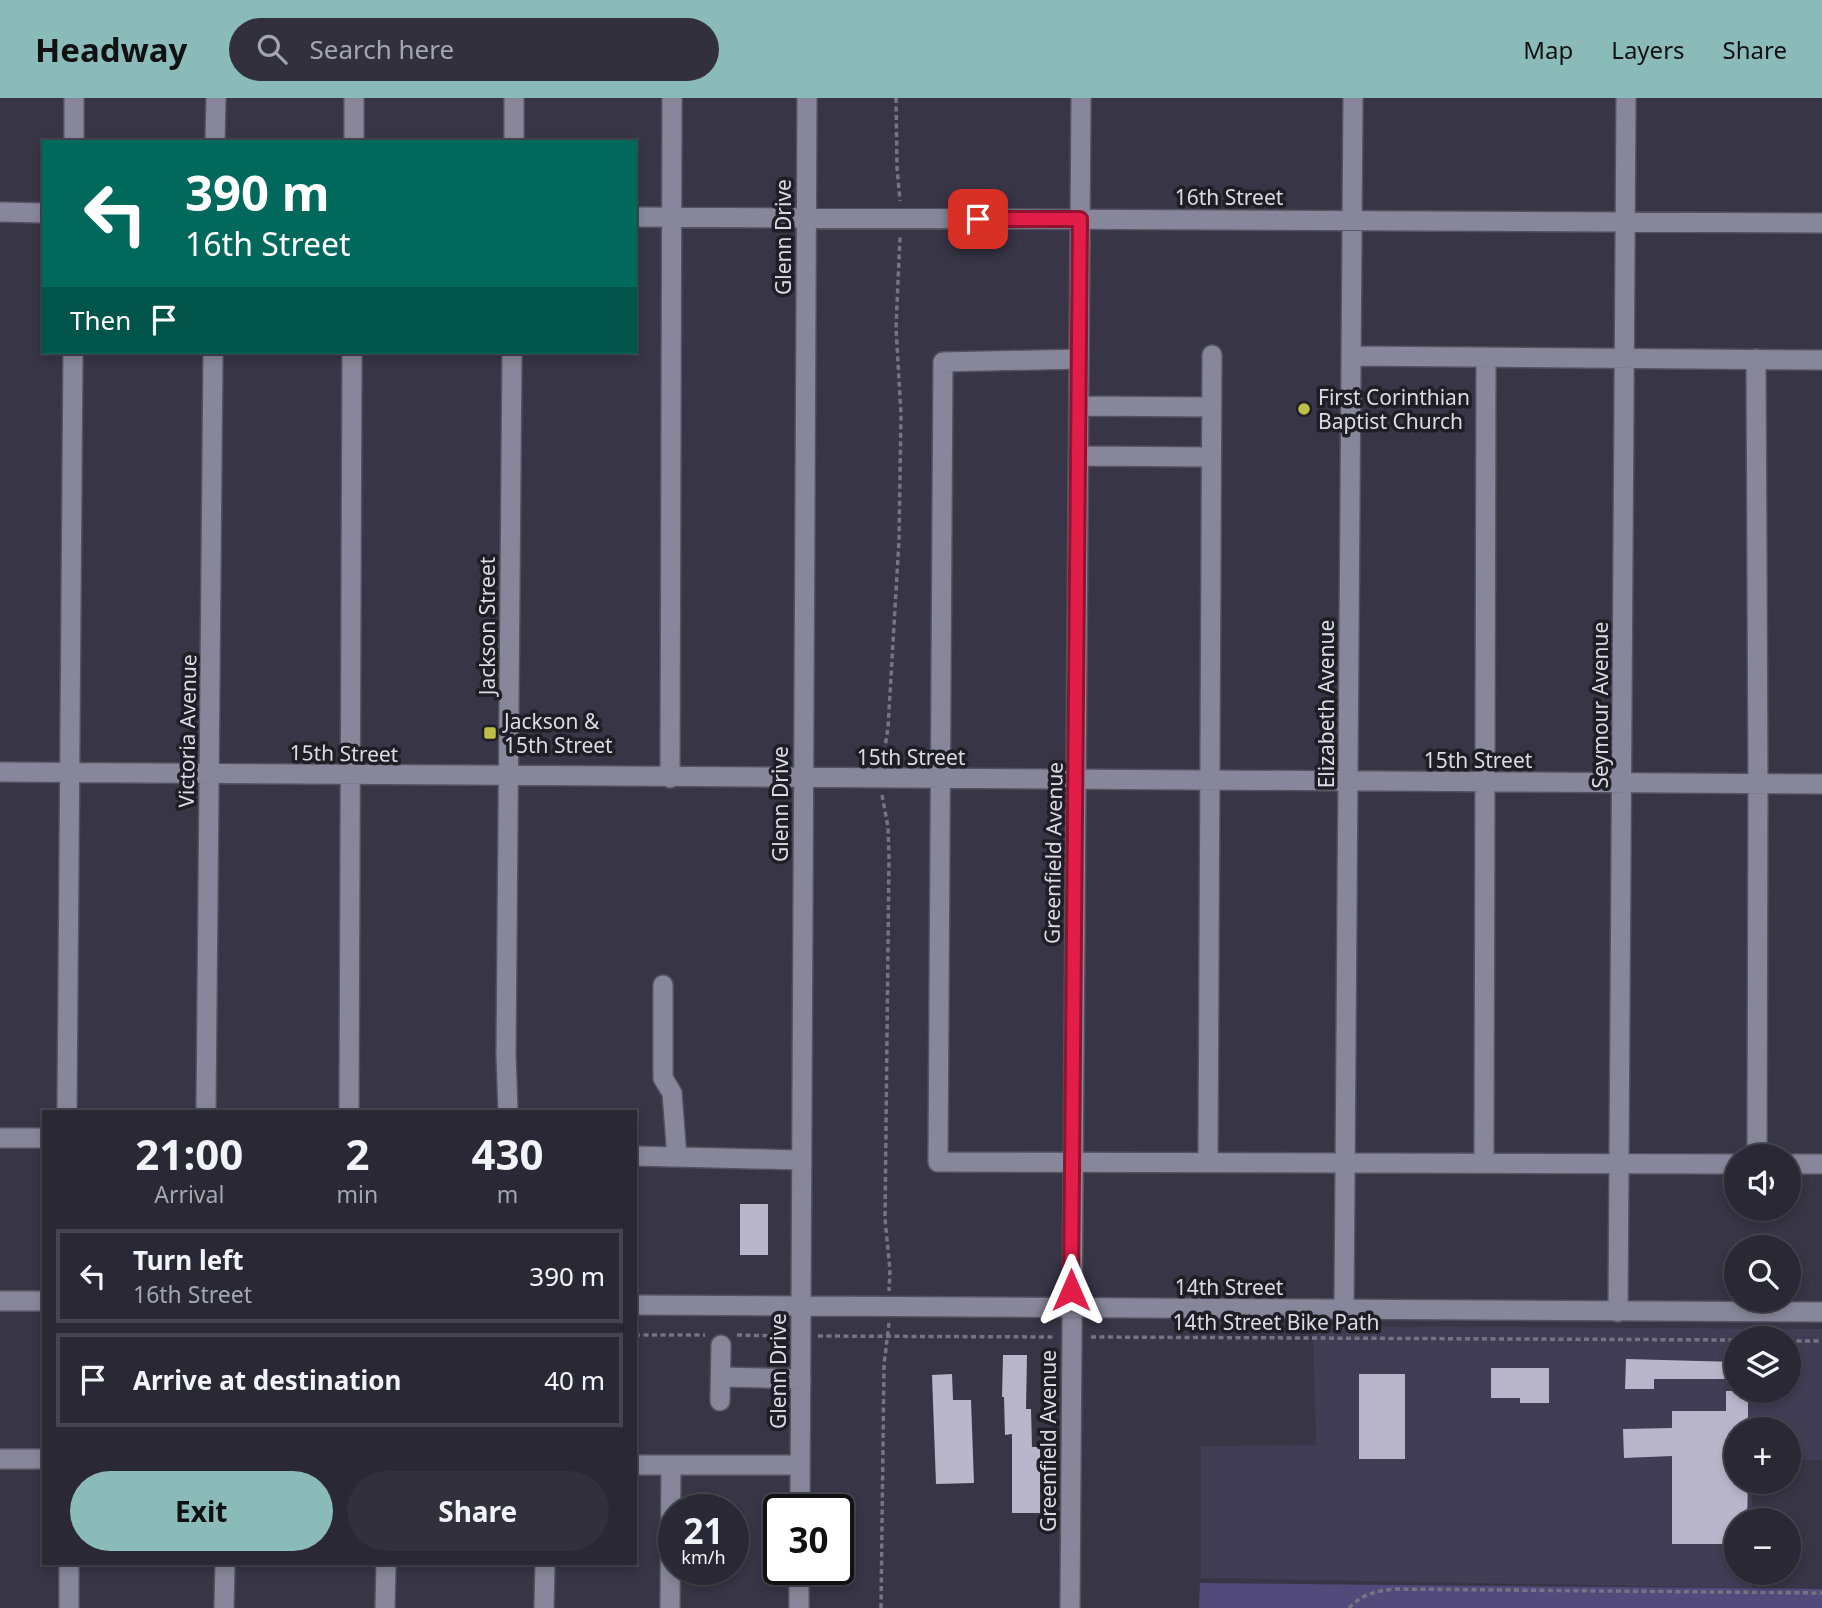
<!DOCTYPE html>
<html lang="en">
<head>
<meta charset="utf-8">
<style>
	:root { --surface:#292834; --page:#31303c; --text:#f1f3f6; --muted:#a5a6ac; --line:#45444f; --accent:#8bbbb9 }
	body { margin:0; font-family:"Noto Sans",sans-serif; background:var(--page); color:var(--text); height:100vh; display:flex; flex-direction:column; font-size:26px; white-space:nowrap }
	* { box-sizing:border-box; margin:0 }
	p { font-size:23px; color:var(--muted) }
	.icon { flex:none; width:38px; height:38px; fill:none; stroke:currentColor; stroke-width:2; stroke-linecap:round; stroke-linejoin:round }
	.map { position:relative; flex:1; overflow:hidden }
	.drawer { position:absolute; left:42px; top:1012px; width:595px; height:455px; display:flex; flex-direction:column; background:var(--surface); border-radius:0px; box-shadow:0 4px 10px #0003,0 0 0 2px var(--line) }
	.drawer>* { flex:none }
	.top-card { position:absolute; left:42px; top:42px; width:595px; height:214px; border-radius:0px; box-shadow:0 4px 10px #0003,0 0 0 2px var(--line); background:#00695c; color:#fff; overflow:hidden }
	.buttons { position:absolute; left:1724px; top:1046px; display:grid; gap:14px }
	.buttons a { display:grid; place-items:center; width:77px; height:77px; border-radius:50%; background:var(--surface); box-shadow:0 4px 10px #0003,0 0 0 2px var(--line); font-size:35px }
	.speed { position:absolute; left:658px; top:1396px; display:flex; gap:14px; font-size:35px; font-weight:700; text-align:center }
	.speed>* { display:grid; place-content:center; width:91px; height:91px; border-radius:50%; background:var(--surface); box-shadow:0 4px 10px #0003,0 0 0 2px var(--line); line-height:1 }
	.speed small { font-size:18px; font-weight:400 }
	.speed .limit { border:4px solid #111; border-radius:10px; background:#fff; color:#111 }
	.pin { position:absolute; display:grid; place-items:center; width:60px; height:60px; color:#fff; margin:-30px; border-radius:14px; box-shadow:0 4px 10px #0006 }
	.me { position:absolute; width:77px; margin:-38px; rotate:0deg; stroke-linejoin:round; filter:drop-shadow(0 0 5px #0008) }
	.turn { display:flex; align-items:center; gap:24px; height:147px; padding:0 28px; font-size:32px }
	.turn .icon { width:91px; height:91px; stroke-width:2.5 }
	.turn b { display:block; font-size:49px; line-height:60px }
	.then { display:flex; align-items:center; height:66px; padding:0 28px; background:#0003; gap:14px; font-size:26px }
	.eta { display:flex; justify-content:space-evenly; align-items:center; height:119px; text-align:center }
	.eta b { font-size:42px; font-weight:700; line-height:49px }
	.cta { display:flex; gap:14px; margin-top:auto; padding:14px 28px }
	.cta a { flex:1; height:80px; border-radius:42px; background:var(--accent); color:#111; font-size:28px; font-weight:700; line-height:80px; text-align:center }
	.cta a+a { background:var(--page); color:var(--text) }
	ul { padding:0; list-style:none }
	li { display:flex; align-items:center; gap:21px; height:94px; margin:0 14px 10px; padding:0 14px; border:4px solid var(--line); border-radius:0px }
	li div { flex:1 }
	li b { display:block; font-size:26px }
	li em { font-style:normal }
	header { display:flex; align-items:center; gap:42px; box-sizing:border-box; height:98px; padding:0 35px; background:var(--accent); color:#111 }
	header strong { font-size:33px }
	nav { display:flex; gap:38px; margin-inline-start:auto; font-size:24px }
	.search { width:490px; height:63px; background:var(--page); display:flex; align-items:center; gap:18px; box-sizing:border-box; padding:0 24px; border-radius:38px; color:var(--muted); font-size:26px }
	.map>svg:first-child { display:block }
	.built { fill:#403d54; fill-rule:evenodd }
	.green { fill:#524a7a }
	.building { fill:#b9b6cc }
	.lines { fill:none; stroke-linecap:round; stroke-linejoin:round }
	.minor-casing { stroke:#545160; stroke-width:22 }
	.path { stroke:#767483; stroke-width:3.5; stroke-dasharray:5 3.5; stroke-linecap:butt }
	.minor { stroke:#88869a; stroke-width:19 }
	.route-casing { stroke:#92132f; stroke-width:18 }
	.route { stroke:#e11d48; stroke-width:12 }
	.poi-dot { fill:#bcc044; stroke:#1f1e25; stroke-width:2.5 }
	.labels { text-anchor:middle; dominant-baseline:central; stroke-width:7; stroke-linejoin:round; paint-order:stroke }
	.street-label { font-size:21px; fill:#dbdae5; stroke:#1f1e25 }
	.poi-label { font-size:21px; fill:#dbdae5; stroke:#1f1e25; text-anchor:start }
</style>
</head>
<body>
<header>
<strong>Headway</strong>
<div class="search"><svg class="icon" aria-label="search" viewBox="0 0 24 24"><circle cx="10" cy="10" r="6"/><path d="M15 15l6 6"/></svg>Search here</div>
<nav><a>Map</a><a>Layers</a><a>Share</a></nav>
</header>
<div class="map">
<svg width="1822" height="1510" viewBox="0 0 1822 1510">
	<rect width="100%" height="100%" fill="#373546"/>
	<!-- built -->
	<path class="built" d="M1313,1228L1822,1231V1362H1789L1788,1332H1736V1384H1752V1423H1736V1475H1752V1490L1201,1480V1348L1316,1347ZM1736,1241H1788V1293H1736Z"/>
	<!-- green -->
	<path class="green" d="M1200,1485L1822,1491V1510H1199Z"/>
	<!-- building -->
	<path class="building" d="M740,1106H768V1157H740Z
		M1003,1257H1027L1026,1311H1031L1032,1349H1040V1415H1012V1336L1005,1337L1004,1299H1002Z
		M1626,1261L1736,1264V1281H1654V1291H1625Z
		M1491,1270H1549V1305H1520V1300H1491Z
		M952,1276L953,1302H971L974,1385L936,1386L932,1277Z
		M1359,1276H1405V1361H1359Z
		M1726,1293H1748V1332H1736V1384H1748L1747,1423H1736V1446H1672V1358L1624,1360L1623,1331L1672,1330V1313H1726Z"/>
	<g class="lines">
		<defs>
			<path id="minor" d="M74,44V0
				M215,44L216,0
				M354,44V0
				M514,44V0
				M0,114L44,115
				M635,119L1822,125
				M1351,258L1822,262
				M1079,261L943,264L938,1064L1736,1066
				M1756,261L1758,686L1757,1059
				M1079,308L1211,309
				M1079,358L1211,359
				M0,674L1822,686
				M670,680L672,0
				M663,887V980L672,995L677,1059
				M67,1013L73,254
				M206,1013L213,254
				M349,1013L352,254
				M508,1013L506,957L512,254
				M0,1040H44
				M635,1058L800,1062
				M1208,1064L1212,257
				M1484,1065L1486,259
				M1788,1066H1822
				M0,1203H44
				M635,1207L1822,1214
				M1344,1212L1353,0
				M1618,1214L1626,0
				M721,1279L801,1281
				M720,1303L721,1247
				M0,1361H44
				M635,1367H800
				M800,1412L807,0
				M69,1510V1465
				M224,1510L225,1465
				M385,1510L386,1465
				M544,1510L545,1465
				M670,1510L671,1367
				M799,1510V1472
				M1070,1510L1081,0"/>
		</defs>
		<!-- minor casing -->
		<use href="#minor" class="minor-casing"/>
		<!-- path -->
		<path class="path" d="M896,0L897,70L900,103
			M883,662L888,630L899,442L901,316L896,230L900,138
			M882,697L888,729L889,759L885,1121L890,1172L889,1193
			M635,1237H705
			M737,1237L782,1238
			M818,1238L1055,1239
			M1091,1239L1736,1242
			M1788,1243H1822
			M881,1510L884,1267L889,1225
			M1349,1510C1362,1496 1376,1493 1395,1491L1822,1495"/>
		<!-- minor -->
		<use href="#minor" class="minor"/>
	</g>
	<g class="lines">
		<defs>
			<path id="route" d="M978,121H1080L1071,1192"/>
		</defs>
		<!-- route casing -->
		<use href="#route" class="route-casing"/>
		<!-- route -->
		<use href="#route" class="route"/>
	</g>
	<!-- markers -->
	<g class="poi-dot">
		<circle cx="1304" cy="311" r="7"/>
		<rect x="483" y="628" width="14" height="14" rx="3.5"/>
	</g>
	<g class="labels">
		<!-- street labels -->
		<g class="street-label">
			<text x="1229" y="99">16th Street</text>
			<text transform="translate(783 139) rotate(-90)">Glenn Drive</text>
			<text transform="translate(487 528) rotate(-90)">Jackson Street</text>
			<text transform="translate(1326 606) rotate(-90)">Elizabeth Avenue</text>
			<text transform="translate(1600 607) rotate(-90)">Seymour Avenue</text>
			<text transform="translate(187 633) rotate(-89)">Victoria Avenue</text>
			<text transform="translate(344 655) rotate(1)">15th Street</text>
			<text x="911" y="659">15th Street</text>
			<text x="1478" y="662">15th Street</text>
			<text transform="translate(780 706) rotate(-90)">Glenn Drive</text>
			<text transform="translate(1053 755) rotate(-89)">Greenfield Avenue</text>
			<text x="1229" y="1189">14th Street</text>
			<text x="1276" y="1224">14th Street Bike Path</text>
			<text transform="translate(778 1273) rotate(-90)">Glenn Drive</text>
			<text transform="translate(1048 1343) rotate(-90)">Greenfield Avenue</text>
		</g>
		<!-- poi labels -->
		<g class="poi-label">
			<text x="1318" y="299">First Corinthian<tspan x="1318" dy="24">Baptist Church</tspan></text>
			<text x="504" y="623">Jackson &amp;<tspan x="504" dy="24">15th Street</tspan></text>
		</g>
	</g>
</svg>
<div class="buttons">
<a><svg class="icon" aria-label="sound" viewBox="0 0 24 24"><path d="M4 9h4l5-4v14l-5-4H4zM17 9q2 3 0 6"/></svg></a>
<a><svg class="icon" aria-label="search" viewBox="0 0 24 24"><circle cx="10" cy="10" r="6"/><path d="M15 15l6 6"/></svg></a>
<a><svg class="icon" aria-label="layers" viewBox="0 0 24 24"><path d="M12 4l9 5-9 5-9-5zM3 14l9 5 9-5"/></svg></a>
<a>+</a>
<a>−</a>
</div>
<div class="speed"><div>21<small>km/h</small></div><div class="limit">30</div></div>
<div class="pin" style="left:978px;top:121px;background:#d93025"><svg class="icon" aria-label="arrive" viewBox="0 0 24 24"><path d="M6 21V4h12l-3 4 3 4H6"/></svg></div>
<svg class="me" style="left:1071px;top:1192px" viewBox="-20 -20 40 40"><path d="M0-17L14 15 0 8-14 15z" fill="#e11d48" stroke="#fff" stroke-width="4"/></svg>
<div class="top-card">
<div class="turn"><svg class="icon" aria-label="left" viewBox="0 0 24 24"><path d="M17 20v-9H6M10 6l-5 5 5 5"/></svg><div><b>390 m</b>16th Street</div></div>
<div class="then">Then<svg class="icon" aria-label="arrive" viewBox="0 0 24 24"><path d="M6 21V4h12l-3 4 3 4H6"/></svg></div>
</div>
<section class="drawer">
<div class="eta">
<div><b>21:00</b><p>Arrival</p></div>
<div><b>2</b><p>min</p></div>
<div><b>430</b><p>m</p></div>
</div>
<ul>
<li><svg class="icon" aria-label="left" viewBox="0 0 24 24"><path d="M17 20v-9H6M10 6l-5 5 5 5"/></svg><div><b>Turn left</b><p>16th Street</p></div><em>390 m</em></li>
<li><svg class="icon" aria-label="arrive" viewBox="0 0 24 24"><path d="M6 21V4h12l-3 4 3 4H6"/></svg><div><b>Arrive at destination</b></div><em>40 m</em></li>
</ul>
<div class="cta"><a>Exit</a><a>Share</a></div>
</section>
</div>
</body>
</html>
